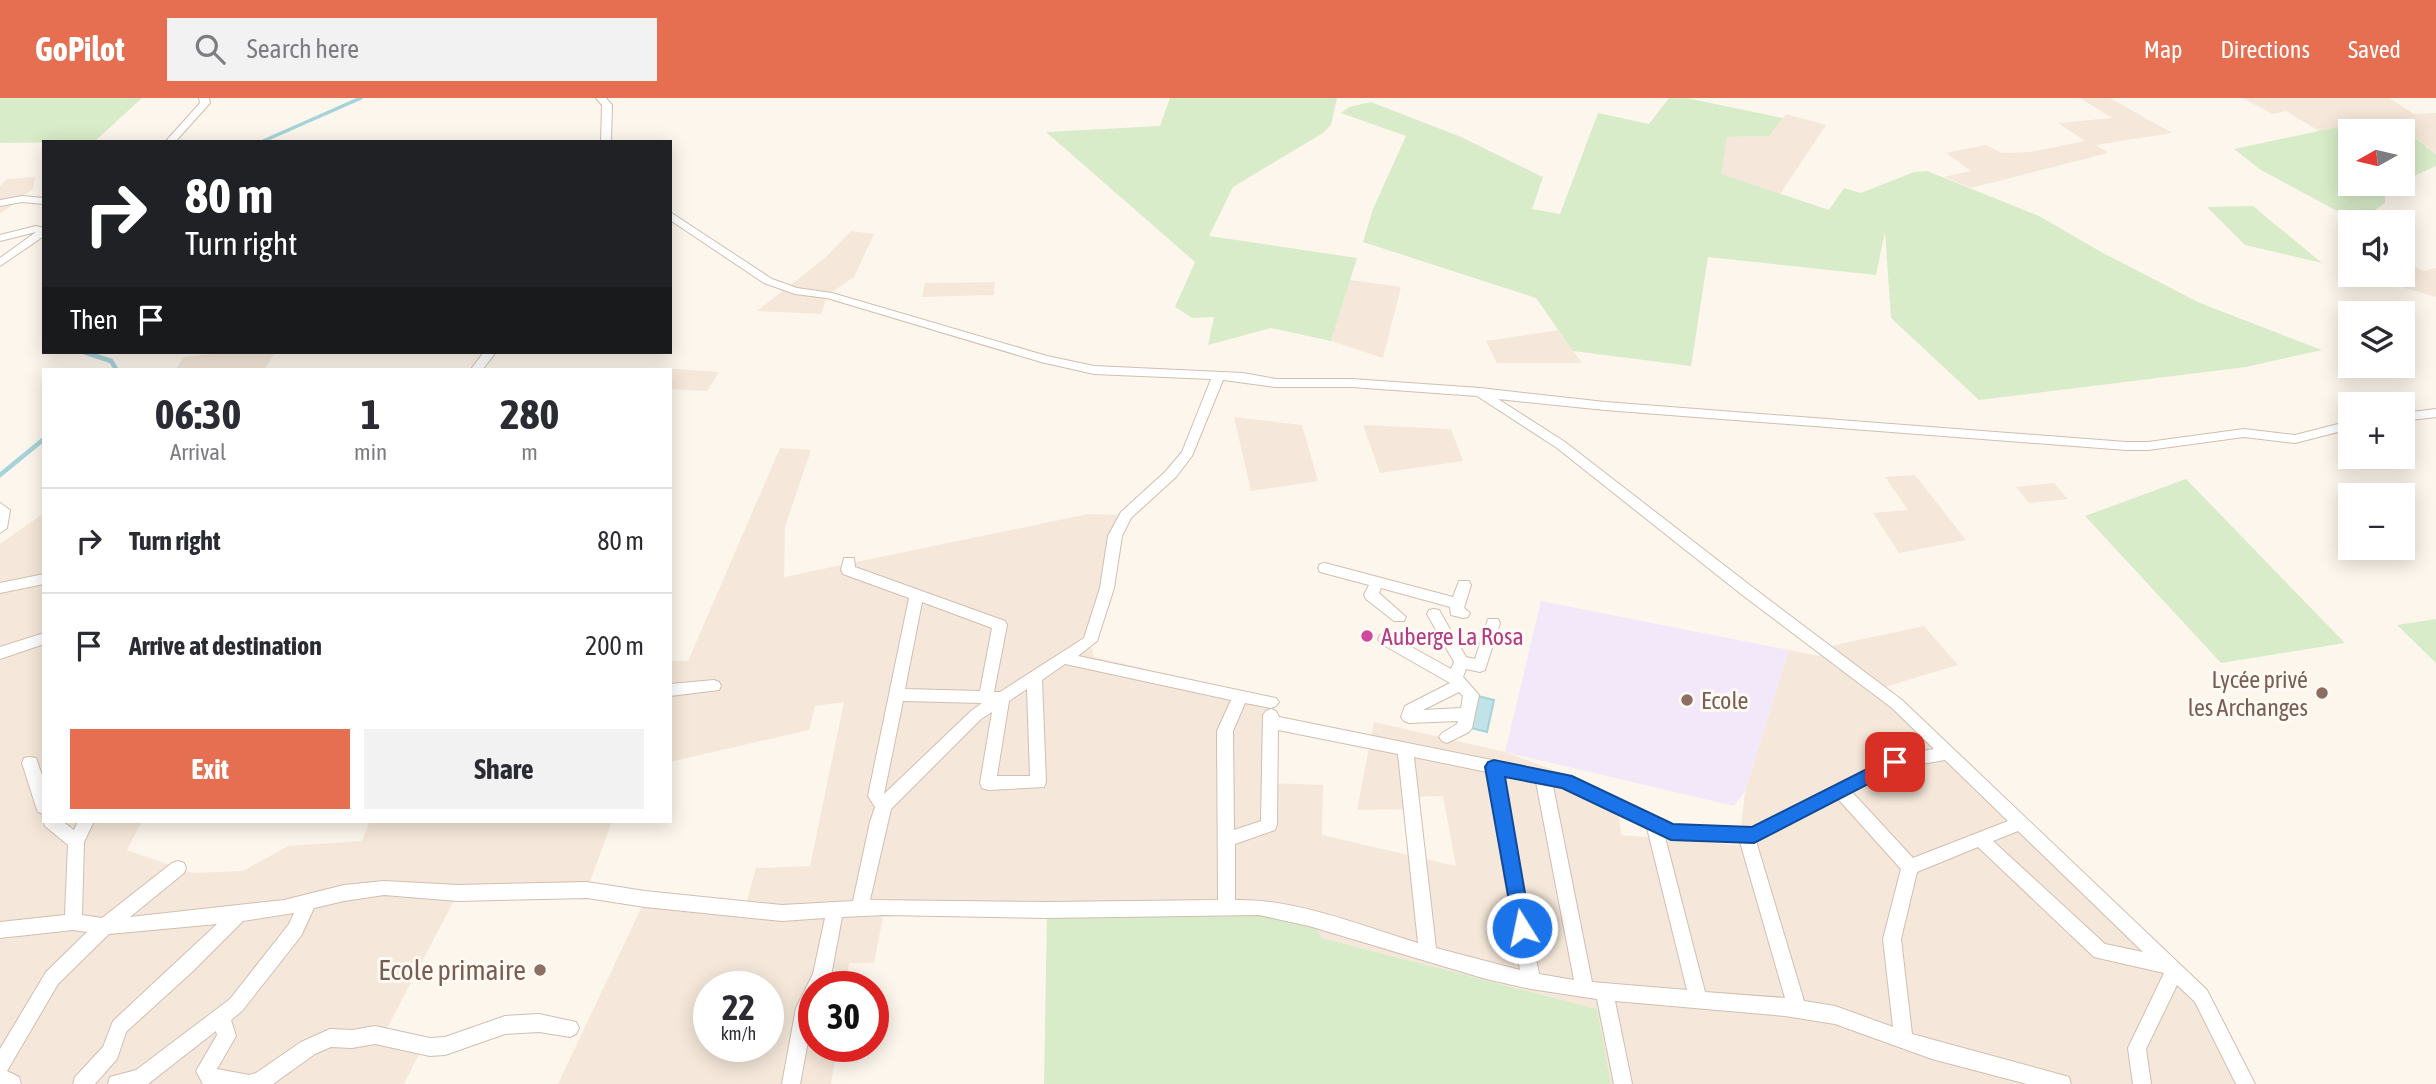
<!DOCTYPE html>
<html lang="en">
<head>
<meta charset="utf-8">
<style>
	:root { --surface:#fff; --page:#f2f2f3; --text:#2b2b33; --muted:#7c7c81; --line:#e1e1e2; --accent:#e76f51 }
	body { margin:0; font-family:"Asap Condensed",sans-serif; background:var(--page); color:var(--text); height:100vh; display:flex; flex-direction:column; font-size:26px; white-space:nowrap }
	* { box-sizing:border-box; margin:0 }
	p { font-size:23px; color:var(--muted) }
	.icon { flex:none; width:38px; height:38px; fill:none; stroke:currentColor; stroke-width:2; stroke-linecap:round; stroke-linejoin:round }
	.map { position:relative; flex:1; overflow:hidden }
	.details { position:absolute; left:42px; top:270px; width:630px; height:455px; display:flex; flex-direction:column; background:var(--surface); border-radius:0px; box-shadow:0 4px 18px #0003 }
	.details>* { flex:none }
	.top-card { position:absolute; left:42px; top:42px; width:630px; height:214px; border-radius:0px; box-shadow:0 4px 18px #0003; background:#202124; color:#fff; overflow:hidden }
	.needle { width:46px; rotate:262deg }
	.controls { position:absolute; left:2338px; top:21px; display:grid; gap:14px }
	.controls a { display:grid; place-items:center; width:77px; height:77px; border-radius:0px; background:var(--surface); box-shadow:0 4px 18px #0003; font-size:35px }
	.speed { position:absolute; left:693px; top:873px; display:flex; gap:14px; font-size:35px; font-weight:700; text-align:center }
	.speed>* { display:grid; place-content:center; width:91px; height:91px; border-radius:50%; background:var(--surface); box-shadow:0 4px 18px #0003; line-height:1 }
	.speed small { font-size:18px; font-weight:400 }
	.speed .limit { border:10px solid #d22; background:#fff; color:#111 }
	.pin { position:absolute; display:grid; place-items:center; width:60px; height:60px; color:#fff; margin:-30px; border-radius:14px; box-shadow:0 4px 10px #0006 }
	.me { position:absolute; width:77px; margin:-38px; rotate:350deg; stroke-linejoin:round; filter:drop-shadow(0 0 5px #0008) }
	.turn { display:flex; align-items:center; gap:24px; height:147px; padding:0 28px; font-size:32px }
	.turn .icon { width:91px; height:91px; stroke-width:2.5 }
	.turn b { display:block; font-size:49px; line-height:60px }
	.then { display:flex; align-items:center; height:66px; padding:0 28px; background:#0003; gap:14px; font-size:26px }
	.eta { display:flex; justify-content:space-evenly; align-items:center; height:119px; text-align:center }
	.eta b { font-size:42px; font-weight:700; line-height:49px }
	.action { display:flex; gap:14px; margin-top:auto; padding:14px 28px }
	.action a { flex:1; height:80px; border-radius:0px; background:var(--accent); color:#fff; font-size:28px; font-weight:700; line-height:80px; text-align:center }
	.action a+a { background:var(--page); color:var(--text) }
	ul { padding:0; list-style:none }
	li { display:flex; align-items:center; gap:21px; height:105px; padding:0 28px; border-top:2px solid var(--line) }
	li div { flex:1 }
	li b { display:block; font-size:26px }
	li em { font-style:normal }
	header { display:flex; align-items:center; gap:42px; box-sizing:border-box; height:98px; padding:0 35px; background:var(--accent); color:#fff }
	header strong { font-size:33px }
	nav { display:flex; gap:38px; margin-inline-start:auto; font-size:24px }
	.search { width:490px; height:63px; background:var(--page); display:flex; align-items:center; gap:18px; box-sizing:border-box; padding:0 24px; border-radius:0px; color:var(--muted); font-size:26px }
	.map>svg:first-child { display:block }
	.residential { fill:#f5e8da; fill-rule:evenodd }
	.education { fill:#f3e8fa }
	.green { fill:#d8ecc9 }
	.water { fill:#bfe3e8; stroke:#a5d3da; stroke-width:2 }
	.lines { fill:none; stroke-linecap:round; stroke-linejoin:round }
	.stream-far1 { stroke:#a5d3da; stroke-width:3.5 }
	.stream { stroke:#a5d3da; stroke-width:4.5 }
	.street-casing { stroke:#d1beb0; stroke-width:2 }
	.street { fill:#fff; fill-rule:evenodd }
	.route { fill:#1a73e8; stroke:#114b97; stroke-width:2 }
	.hotel-dot { fill:#d1479c; stroke:#fffaf3; stroke-width:2.5 }
	.education-dot { fill:#8d6e63; stroke:#fffaf3; stroke-width:2.5 }
	.labels { text-anchor:middle; dominant-baseline:central; stroke-width:6; stroke-linejoin:round; paint-order:stroke }
	.hotel-label { font-size:24px; fill:#b23c85; stroke:#fffaf3; text-anchor:start }
	.education-label { font-size:24px; fill:#785e54; stroke:#fffaf3; text-anchor:end }
	.near-education-label { font-size:28px; fill:#785e54; stroke:#fffaf3; text-anchor:end }
</style>
</head>
<body>
<header>
<strong>GoPilot</strong>
<div class="search"><svg class="icon" aria-label="search" viewBox="0 0 24 24"><circle cx="10" cy="10" r="6"/><path d="M15 15l6 6"/></svg>Search here</div>
<nav><a>Map</a><a>Directions</a><a>Saved</a></nav>
</header>
<div class="map">
<svg width="2436" height="986" viewBox="0 0 2436 986">
	<rect width="100%" height="100%" fill="#fdf6ec"/>
	<!-- residential -->
	<path class="residential" d="M2080,0H2110L2172,35L2096,47L2108,55L1971,90L1944,79L1971,73L1946,55L1986,47L2002,55L2031,54L2085,43L2058,25L2112,20Z
		M2242,0H2389L2414,16L2436,15V55L2406,33L2380,20L2319,33L2286,13L2273,16Z
		M1786,16L1826,27L1780,96L1720,76L1727,39L1769,38Z
		M35,79L33,91L0,116V88L7,81Z
		M851,133L874,136L854,179L828,197L821,216L757,213L825,160Z
		M2403,163L2424,173L2436,170V199L2402,189L2391,177H2403Z
		M1350,182L1401,189L1383,260L1331,243Z
		M995,184L994,197L922,199L925,185Z
		M1558,232L1582,265H1497L1486,243Z
		M229,254L274,256L265,271H176L184,259Z
		M662,270L719,274L707,293L670,291V271Z
		M1234,319L1302,327L1318,383L1251,393Z
		M1363,327L1451,331L1463,363L1380,375Z
		M780,350L811,352L785,429L784,479L1088,416L1126,417L1090,543L1094,559L1271,600L1269,685L1323,687L1322,737L1456,768L1443,698L1410,699L1411,711L1357,712L1374,624L1505,654L1599,689L1619,719L1621,737L1739,747L1745,693L1789,552L1819,558L1831,548L1924,528L1958,567L1878,591L2201,898L2246,986H1611L1596,911L1322,840L1308,820L885,809L874,865H849L845,889H814V948L837,949L831,986H558L645,802L745,810L756,770L810,768L844,604L815,608L809,632L670,664V563H688ZM709,889H768V948H709Z
		M1915,377L1966,442L1899,455L1873,415L1908,412L1885,379Z
		M2054,385L2068,401L2029,405L2016,389Z
		M44,415V723H142L127,752L193,775L243,773L288,748L362,743L370,723H612L587,792L458,795L383,938L423,948L404,986H0V446Z"/>
	<!-- education -->
	<path class="education" d="M1541,503L1789,552L1745,693L1734,708L1505,654Z"/>
	<!-- green -->
	<path class="green" d="M0,0H142L94,44L0,45Z
		M1170,0H1337L1331,27L1323,35L1233,89L1209,138L1357,160L1331,243L1271,230L1208,247L1214,219L1192,220L1175,209L1195,164L1046,34L1160,28Z
		M1669,0H1687L1783,20L1769,38L1727,39L1721,76L1829,112L1844,90L1861,95L1914,74L1927,73L2039,118L2103,155L2200,205L2322,252L2246,269L1979,302L1891,220L1885,134L1876,177L1708,159L1691,268L1573,253L1536,200L1363,144L1373,111L1406,38L1341,15L1349,9L1371,4L1461,39L1543,79L1532,111L1560,116L1598,15L1649,26Z
		M2379,20L2406,33L2436,56V68L2403,83V33H2350V86H2396L2385,91V105L2368,117L2339,114L2261,72L2234,51Z
		M2253,108L2322,165L2245,147L2207,109Z
		M2186,381L2345,545L2221,565L2085,418Z
		M2436,521V565L2397,527Z
		M1259,809L1309,820L1322,840L1597,911L1611,986H1044L1047,812Z"/>
	<!-- water -->
	<path class="water" d="M1474,597L1494,602L1487,634L1467,629Z"/>
	<g class="lines">
		<!-- stream-far1 -->
		<path class="stream-far1" d="M261,44L361,0"/>
		<!-- stream -->
		<path class="stream" d="M84,254L111,263L116,271
			M0,377L44,341"/>
		<defs>
			<path id="street" d="M199,0H209L210,5L175,44H165L200,5Z
				M596,0H606L612,7L611,44H601L602,7Z
				M22,98L44,100V106L22,104L0,108V102Z
				M670,114L772,181L797,190L832,195L1047,258L1094,268L1243,275L1276,281H1352L1480,290L1605,304L2126,344H2148L2244,331L2295,337L2350,323V331L2295,345L2244,339L2148,352H2126L1605,312L1498,301L1565,344L1751,488L1902,602L2207,892L2255,986H2236L2195,904L2177,887L2146,951L2151,986H2133L2128,950L2164,875L2094,859L1978,749L1917,774L1901,841L1912,936L2062,977L2069,979L2071,986H2027L1932,961L1835,926L1785,918L1615,903L1632,986H1614L1597,901L1531,891L1486,881L1309,828L1259,817L1047,820L885,817L842,819L831,878L826,889H814V912L800,986H782L796,910L813,876L825,820L782,823L645,809L587,800L458,803L384,797L344,803L314,810L301,838L242,913L231,922L236,938L217,971L249,977L256,975L301,944L330,931L352,932L375,928L430,940L445,939L505,918L539,916L576,924L579,930L576,936L570,939L539,934L505,936L445,957L430,958L375,946L352,950L331,949L315,956L273,986H203L196,973L217,937L216,933L148,986H108L110,979L136,972L230,901L289,826L294,815L243,823L192,874L126,934L117,961L95,986H73L75,979L103,949L113,923L217,826L109,836L58,886L7,973L19,979L21,986H0V951L46,874L87,834L73,832L0,840V824L65,817L68,747L45,728L43,723L44,721L62,723L74,732L78,723H94L84,744L82,817L102,820L172,765L178,763L184,765L186,770L184,775L130,819L284,802L344,787L384,783L458,787L587,784L645,793L782,807L853,803L870,724L875,709L868,698L909,500L843,476L841,472L844,460H854L855,469L1005,523L1007,527L994,594H1000L1084,540L1100,490L1108,438L1121,414L1166,373L1182,354L1211,281L1094,276L1041,264L827,200L795,196L764,185L670,122ZM1223,282L1276,289H1352L1477,298L1557,350L1741,496L1892,610L1934,651L1889,659L1752,730L1673,727L1566,677L1279,619L1276,613L1271,611L1266,613L1263,617L1261,723L1234,732L1233,633L1245,605L1271,610L1276,608L1279,604L1276,600L1078,558L1097,543L1114,490L1122,438L1131,420L1176,379L1192,358ZM922,504L992,530L980,593L905,591ZM1065,566L1231,602L1217,633L1218,802L1047,804L870,802L891,711L981,621L992,614L980,685L982,690L988,692L1044,689L1046,684L1042,582ZM1027,591L1030,678H997L1009,603ZM903,603L982,605L971,613L884,696ZM1278,632L1398,656L1418,845C1359,827 1297,801 1235,802V746L1275,732L1277,727ZM1414,659L1487,674L1520,872L1436,850ZM1945,662L2008,723L1913,760L1852,694L1898,670ZM1503,678L1536,684L1574,882L1539,876ZM1553,688L1563,690L1647,730L1687,892L1592,884ZM1838,701L1901,771L1883,841L1893,929L1835,908L1804,903L1756,743ZM2018,733L2143,854L2105,846L1993,743ZM1665,739L1740,744L1785,900L1705,894Z
				M36,128L44,130V138L0,168V160L36,134L0,143V137Z
				M484,254H496L483,271H471Z
				M2436,311V319L2403,323V315Z
				M0,405L10,412L7,430L0,435Z
				M1325,465L1453,499L1459,483H1469L1471,487L1464,510L1470,515L1468,519L1463,520L1451,517L1450,509L1381,490L1379,495L1406,519L1404,523H1394L1366,501L1364,497L1369,487L1320,474L1318,470L1320,466Z
				M44,476V486L0,495V485Z
				M1434,511L1439,512L1466,559L1475,561L1488,521H1498L1500,525L1485,572L1480,574L1466,571L1463,579L1479,597L1472,630L1469,634L1447,645L1442,643L1439,639L1442,635L1457,626L1458,623L1409,625L1404,623L1401,619L1405,608L1450,585L1380,545L1378,541L1380,537H1390L1451,571L1454,564L1427,516L1429,512ZM1459,594L1463,598L1461,610L1423,612Z
				M44,535V546L0,561V549Z
				M714,582L719,584L721,588L719,592L670,598V586Z
				M30,659L36,660L44,683V716L38,714L36,709L22,665L24,660Z"/>
		</defs>
		<!-- street casing -->
		<use href="#street" class="street-casing"/>
		<!-- street -->
		<use href="#street" class="street"/>
	</g>
	<!-- route -->
	<path class="route" d="M1895,657L1901,659L1904,664L1901,669L1754,745L1671,742L1562,690L1505,679L1531,830L1529,836L1522,838L1515,836L1485,669L1488,664L1494,662L1572,678L1673,726L1752,729Z"/>
	<!-- markers -->
	<circle class="hotel-dot" cx="1367" cy="538" r="7"/>
	<g class="education-dot">
		<circle cx="2322" cy="595" r="7"/>
		<circle cx="1687" cy="602" r="7"/>
		<circle cx="540" cy="872" r="7"/>
	</g>
	<g class="labels">
		<!-- hotel labels -->
		<g class="hotel-label">
			<text x="1381" y="538">Auberge La Rosa</text>
		</g>
		<!-- education labels -->
		<g class="education-label">
			<text x="2308" y="581">Lycée privé<tspan x="2308" dy="28">les Archanges</tspan></text>
			<text x="1701" y="602" text-anchor="start">Ecole</text>
		</g>
		<!-- near-education labels -->
		<g class="near-education-label">
			<text x="526" y="872">Ecole primaire</text>
		</g>
	</g>
</svg>
<div class="controls">
<a><svg class="needle" viewBox="-14 -14 28 28"><path d="M0-13l5 13h-10z" fill="#e53935"/><path d="M0 13l5-13h-10z" fill="#7c7c81"/></svg></a>
<a><svg class="icon" aria-label="sound" viewBox="0 0 24 24"><path d="M4 9h4l5-4v14l-5-4H4zM17 9q2 3 0 6"/></svg></a>
<a><svg class="icon" aria-label="layers" viewBox="0 0 24 24"><path d="M12 4l9 5-9 5-9-5zM3 14l9 5 9-5"/></svg></a>
<a>+</a>
<a>−</a>
</div>
<div class="speed"><div>22<small>km/h</small></div><div class="limit">30</div></div>
<div class="pin" style="left:1895px;top:664px;background:#d93025"><svg class="icon" aria-label="arrive" viewBox="0 0 24 24"><path d="M6 21V4h12l-3 4 3 4H6"/></svg></div>
<svg class="me" style="left:1522px;top:830px" viewBox="-20 -20 40 40"><circle r="17" fill="#1a73e8" stroke="#fff" stroke-width="3"/><path d="M0-11L8 9 0 5-8 9z" fill="#fff"/></svg>
<div class="top-card">
<div class="turn"><svg class="icon" aria-label="right" viewBox="0 0 24 24"><path d="M7 20v-9h11M14 6l5 5-5 5"/></svg><div><b>80 m</b>Turn right</div></div>
<div class="then">Then<svg class="icon" aria-label="arrive" viewBox="0 0 24 24"><path d="M6 21V4h12l-3 4 3 4H6"/></svg></div>
</div>
<section class="details">
<div class="eta">
<div><b>06:30</b><p>Arrival</p></div>
<div><b>1</b><p>min</p></div>
<div><b>280</b><p>m</p></div>
</div>
<ul>
<li><svg class="icon" aria-label="right" viewBox="0 0 24 24"><path d="M7 20v-9h11M14 6l5 5-5 5"/></svg><div><b>Turn right</b></div><em>80 m</em></li>
<li><svg class="icon" aria-label="arrive" viewBox="0 0 24 24"><path d="M6 21V4h12l-3 4 3 4H6"/></svg><div><b>Arrive at destination</b></div><em>200 m</em></li>
</ul>
<div class="action"><a>Exit</a><a>Share</a></div>
</section>
</div>
</body>
</html>
